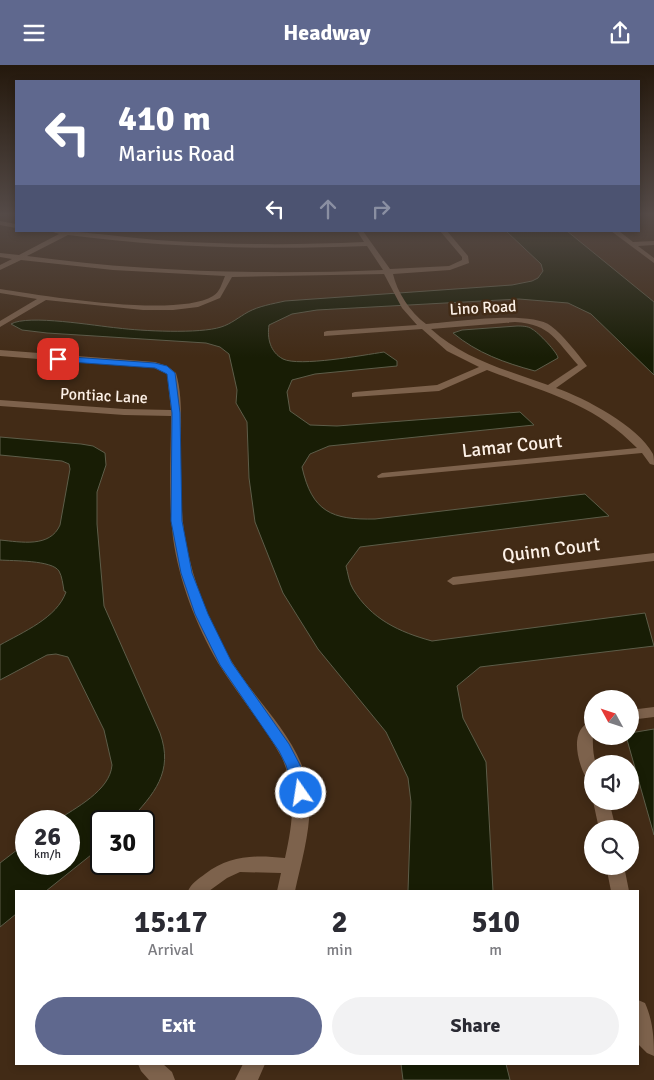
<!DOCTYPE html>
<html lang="en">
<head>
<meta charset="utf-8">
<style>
	:root { --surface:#fff; --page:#f2f2f3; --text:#2b2b33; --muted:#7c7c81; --accent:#5f688e }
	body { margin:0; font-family:Signika,sans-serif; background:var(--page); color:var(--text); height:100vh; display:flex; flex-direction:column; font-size:19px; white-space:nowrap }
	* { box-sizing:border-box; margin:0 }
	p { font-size:16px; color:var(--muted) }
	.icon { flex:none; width:28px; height:28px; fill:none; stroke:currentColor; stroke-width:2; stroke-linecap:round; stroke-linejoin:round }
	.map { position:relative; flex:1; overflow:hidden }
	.drawer { position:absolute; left:15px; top:825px; width:624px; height:175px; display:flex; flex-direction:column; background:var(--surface); border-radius:0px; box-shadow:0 2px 8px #0003 }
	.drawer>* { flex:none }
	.banner { position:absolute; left:15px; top:15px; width:625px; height:152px; border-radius:0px; box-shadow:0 2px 8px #0003; background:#5f688e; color:#fff; overflow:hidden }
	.needle { width:32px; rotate:310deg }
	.buttons { position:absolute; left:584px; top:625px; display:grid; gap:10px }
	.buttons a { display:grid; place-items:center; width:55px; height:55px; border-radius:50%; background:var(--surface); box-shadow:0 2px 8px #0003; font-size:25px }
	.speed { position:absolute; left:15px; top:745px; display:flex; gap:10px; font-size:25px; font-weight:700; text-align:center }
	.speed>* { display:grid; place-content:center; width:65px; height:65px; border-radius:50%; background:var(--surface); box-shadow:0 2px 8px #0003; line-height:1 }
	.speed small { font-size:12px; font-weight:400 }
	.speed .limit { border:2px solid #111; border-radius:8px; background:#fff; color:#111 }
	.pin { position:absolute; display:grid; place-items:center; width:42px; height:42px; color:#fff; margin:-21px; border-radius:10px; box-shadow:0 2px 8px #0006 }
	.me { position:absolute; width:55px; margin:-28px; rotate:347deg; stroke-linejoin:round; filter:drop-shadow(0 0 4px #0008) }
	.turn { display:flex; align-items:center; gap:18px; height:105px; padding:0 20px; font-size:22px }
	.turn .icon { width:65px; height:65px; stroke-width:2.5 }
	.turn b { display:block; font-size:35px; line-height:42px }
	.lanes { display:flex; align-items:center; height:48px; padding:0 20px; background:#0003; justify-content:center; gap:25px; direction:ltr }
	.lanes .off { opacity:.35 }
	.eta { display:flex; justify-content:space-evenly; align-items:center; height:85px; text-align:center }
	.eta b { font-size:30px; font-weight:700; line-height:35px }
	.primary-button { display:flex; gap:10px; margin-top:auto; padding:10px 20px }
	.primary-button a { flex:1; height:58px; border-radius:30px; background:var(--accent); color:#fff; font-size:20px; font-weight:700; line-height:58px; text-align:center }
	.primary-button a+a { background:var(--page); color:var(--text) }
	header { display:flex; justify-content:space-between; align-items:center; height:65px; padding:0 20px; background:var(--accent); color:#fff; font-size:22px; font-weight:700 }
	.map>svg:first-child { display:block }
	.water { fill:#181d05; stroke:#5d5d49 }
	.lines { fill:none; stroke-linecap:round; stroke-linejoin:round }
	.minor { fill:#7d624c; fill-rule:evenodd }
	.route { fill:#1a73e8; stroke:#114b97 }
	.labels { text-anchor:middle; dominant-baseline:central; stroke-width:5; stroke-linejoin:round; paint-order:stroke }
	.far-street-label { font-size:16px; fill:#fdf1e7; stroke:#422b16 }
	.street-label { font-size:19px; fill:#fdf1e7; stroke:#422b16 }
</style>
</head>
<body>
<header><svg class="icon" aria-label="menu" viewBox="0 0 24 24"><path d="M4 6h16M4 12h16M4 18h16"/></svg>Headway<svg class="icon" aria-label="share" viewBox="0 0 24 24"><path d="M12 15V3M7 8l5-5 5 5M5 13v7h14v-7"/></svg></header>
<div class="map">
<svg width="654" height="1015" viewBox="0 0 654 1015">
	<rect width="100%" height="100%" fill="#422b16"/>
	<!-- water -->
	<path class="water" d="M506,166H567L654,237V310L591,249L568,238L519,234L317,245L292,249L269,260C267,273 270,287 283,294C299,302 364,290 384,287L397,296V301L315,309L292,315L287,327L290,346L310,360L337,361L520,347L534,360L329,381L310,389L302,402C312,447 332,455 375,454L585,429L609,451L360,482L346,501C348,508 349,518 353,524C371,554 399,567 432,576L645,548L654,581L480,602L457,621L463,653L486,697L493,826H408L411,737L408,713L386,667L318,584L283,528L255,457L249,413L247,357L236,338L237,325L229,289L220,282L206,278L47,268L22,265L11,259C28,249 96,261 118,263C141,266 200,269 221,262C231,259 239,252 248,247C259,241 272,239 285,236L512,220L532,216L538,213L543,206L541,199Z
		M517,261C522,261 528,261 532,264C538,267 558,288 558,293L535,306C505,298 477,288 453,268L462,265Z
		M0,372L81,379L93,381L105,388L106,400L97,427V459L104,541L160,668C174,707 154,729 129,756H101V782L46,826H16V849L0,862V798L26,778V799H69V756H56C75,743 110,726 112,700L104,665L68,592L56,589L47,590L0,615V580C23,567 57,553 66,527L64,526C63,520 62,511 59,506C52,495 13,496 0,495V475C21,477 50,483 60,460L70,404L69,399L62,396L0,390Z
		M654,664V770L626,671H630V668Z
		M401,999H506L510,1015H403Z"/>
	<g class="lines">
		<!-- minor -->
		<path class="minor" d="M0,156L16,159V163L0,160Z
			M50,166C91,166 131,174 172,176C236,180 300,180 364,177L357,166H363L390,204L449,201L462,195V192L440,166H447L468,191L469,198L450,205L393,209C397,227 410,247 426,259C454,257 531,245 551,261C563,270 578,289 587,301L556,323C585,333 638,361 653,389C654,392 654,396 654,400L650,399L642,388L378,413L377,411L382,408L637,383C593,337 543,327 487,305L439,326L352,332V328L355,327L437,320L479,302L447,286L422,264L324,271V267L327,266L417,260L402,243L384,209L232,212L220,233L198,242L173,245H143L46,235L0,262V256L37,234L0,228V224C44,231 177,253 213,231C220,227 222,218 225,211L113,205L21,195L0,205V200L12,194L0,192V188L19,190L59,169ZM68,170C167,183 267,185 367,181L383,205C264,210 145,207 27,191ZM515,257C551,259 556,276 578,300L548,320C506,305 464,294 431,264Z
			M611,166H619L633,177L654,176V180L638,181L654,193V198Z
			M0,285L155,297L167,301L176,308C182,329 181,350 181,372C181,412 179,453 189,492C199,534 216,574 240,609C264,644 301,679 308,722C314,755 302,794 295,826H277L281,808L240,807L227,813L209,826H188C191,819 198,814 205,809C230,790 254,790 285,793C293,756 297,728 282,693C263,659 238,630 218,598C196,560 179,516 173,473C168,432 171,391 171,351L124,350L0,341V335L124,344L171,345L167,309L154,303L0,291Z
			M654,488V496L453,520L447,516L453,512Z
			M654,642V652L630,655V645Z
			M592,656C594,671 591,683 596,699H592V715L586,713C578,698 568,664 592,656Z
			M593,736H609L616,764H599Z
			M606,801H624L629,826H611Z
			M638,935L645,938C653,956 654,973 654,991L647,988L638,979Z
			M138,999H163L172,1007L175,1015H149L141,1006Z
			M243,999H265L258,1015H235Z"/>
	</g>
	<!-- sky -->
	<linearGradient id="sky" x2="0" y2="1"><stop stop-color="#24180c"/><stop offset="0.51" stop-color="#544a47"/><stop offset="1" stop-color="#544a47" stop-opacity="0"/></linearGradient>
	<rect width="654" height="292" fill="url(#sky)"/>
	<!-- route -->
	<path class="route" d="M58,291L155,298L167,301L175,308L180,348L182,456L192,508L208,549L232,598L289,679L300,700L308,728L306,733L301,734L296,733L286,700L279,686L220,600L195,549L181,508L171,456L172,348L167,309L155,303L56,296L54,294Z"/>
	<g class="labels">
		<!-- far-street labels -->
		<g class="far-street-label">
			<text transform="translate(483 243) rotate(-3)">Lino Road</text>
			<text transform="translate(104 331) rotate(3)">Pontiac Lane</text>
		</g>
		<!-- street labels -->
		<g class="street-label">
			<text transform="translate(512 381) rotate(-6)">Lamar Court</text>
			<text transform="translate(551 485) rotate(-7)">Quinn Court</text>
		</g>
	</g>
</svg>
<div class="buttons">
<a><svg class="needle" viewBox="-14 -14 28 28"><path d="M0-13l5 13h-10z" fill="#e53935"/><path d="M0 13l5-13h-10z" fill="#7c7c81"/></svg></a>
<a><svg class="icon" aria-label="sound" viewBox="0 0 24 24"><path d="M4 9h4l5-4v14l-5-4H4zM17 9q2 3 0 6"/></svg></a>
<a><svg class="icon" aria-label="search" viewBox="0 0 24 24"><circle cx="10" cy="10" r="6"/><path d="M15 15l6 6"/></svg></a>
</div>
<div class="speed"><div>26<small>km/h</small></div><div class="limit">30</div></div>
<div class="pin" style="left:58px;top:294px;background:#d93025"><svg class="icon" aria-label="arrive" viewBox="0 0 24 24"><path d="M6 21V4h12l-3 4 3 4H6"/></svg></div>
<svg class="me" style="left:301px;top:728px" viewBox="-20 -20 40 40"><circle r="17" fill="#1a73e8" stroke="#fff" stroke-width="3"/><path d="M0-11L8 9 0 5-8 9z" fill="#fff"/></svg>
<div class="banner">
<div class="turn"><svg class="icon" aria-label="left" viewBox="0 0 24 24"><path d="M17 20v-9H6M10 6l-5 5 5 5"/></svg><div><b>410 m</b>Marius Road</div></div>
<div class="lanes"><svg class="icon" aria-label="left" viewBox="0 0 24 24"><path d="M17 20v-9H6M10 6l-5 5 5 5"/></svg><svg class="icon off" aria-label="ahead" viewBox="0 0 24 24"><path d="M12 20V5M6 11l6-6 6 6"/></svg><svg class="icon off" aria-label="right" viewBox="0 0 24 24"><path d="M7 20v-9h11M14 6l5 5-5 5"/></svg></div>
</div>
<section class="drawer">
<div class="eta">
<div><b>15:17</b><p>Arrival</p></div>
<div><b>2</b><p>min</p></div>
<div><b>510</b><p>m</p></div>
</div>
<div class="primary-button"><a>Exit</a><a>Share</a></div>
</section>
</div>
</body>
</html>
